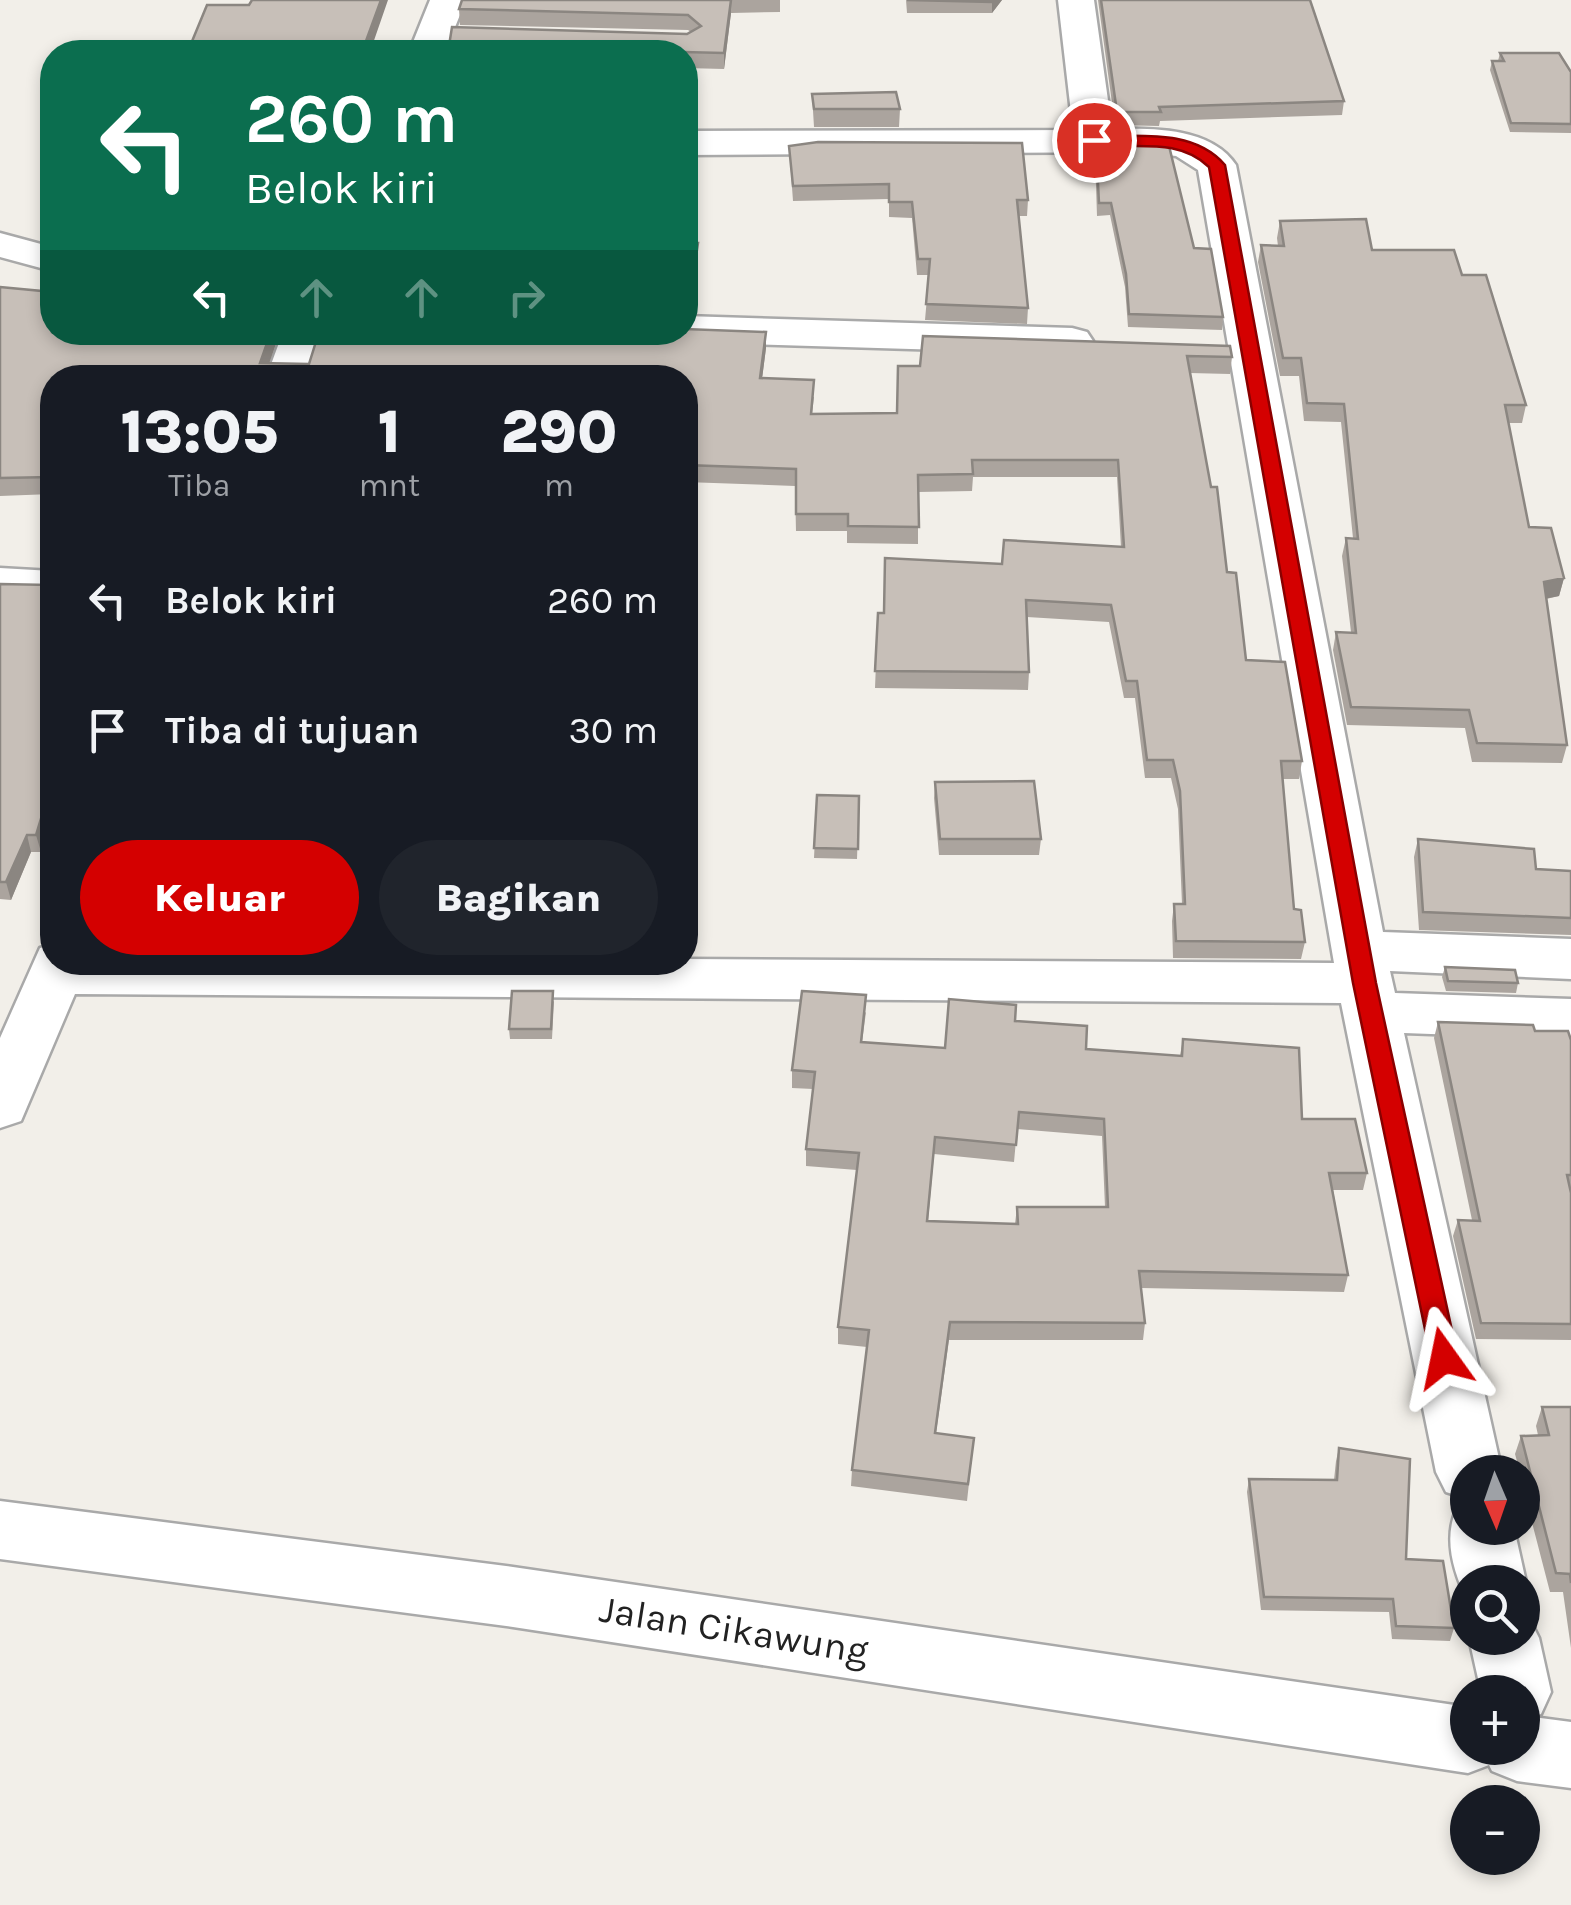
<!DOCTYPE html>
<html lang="id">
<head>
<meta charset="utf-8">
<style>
	:root { --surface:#171b24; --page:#20242c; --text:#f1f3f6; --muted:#9ea1a6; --accent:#d40000 }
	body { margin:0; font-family:Karla,sans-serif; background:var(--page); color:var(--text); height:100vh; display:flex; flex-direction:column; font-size:38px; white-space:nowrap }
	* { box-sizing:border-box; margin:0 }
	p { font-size:32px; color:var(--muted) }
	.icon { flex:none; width:55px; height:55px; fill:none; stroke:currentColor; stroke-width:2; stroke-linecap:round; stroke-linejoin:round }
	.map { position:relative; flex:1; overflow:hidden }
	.drawer { position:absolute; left:40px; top:365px; width:658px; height:610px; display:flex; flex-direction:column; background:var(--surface); border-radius:40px; box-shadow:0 5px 15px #0003 }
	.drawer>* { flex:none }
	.hud { position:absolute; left:40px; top:40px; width:658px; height:305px; border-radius:40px; box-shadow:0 5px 15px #0003; background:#0b6e4f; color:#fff; overflow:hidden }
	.needle { width:65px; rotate:178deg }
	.controls { position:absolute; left:1450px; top:1455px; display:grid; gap:20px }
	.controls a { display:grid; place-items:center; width:90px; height:90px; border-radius:50%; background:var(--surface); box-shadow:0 5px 15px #0003; font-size:50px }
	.pin { position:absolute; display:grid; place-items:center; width:85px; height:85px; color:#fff; margin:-42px; border:5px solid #fff; border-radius:50%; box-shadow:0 2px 10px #0007 }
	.me { position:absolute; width:110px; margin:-55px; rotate:348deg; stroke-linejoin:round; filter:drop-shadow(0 0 8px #0008) }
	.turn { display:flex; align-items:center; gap:35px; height:210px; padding:0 40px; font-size:45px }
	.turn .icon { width:130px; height:130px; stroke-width:2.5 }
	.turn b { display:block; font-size:70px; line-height:85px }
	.lanes { display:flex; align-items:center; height:95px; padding:0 40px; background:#0003; justify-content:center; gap:50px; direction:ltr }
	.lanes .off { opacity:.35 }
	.eta { display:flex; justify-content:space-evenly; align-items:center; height:170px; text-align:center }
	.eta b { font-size:60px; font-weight:800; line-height:70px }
	.action { display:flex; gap:20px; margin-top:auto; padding:20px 40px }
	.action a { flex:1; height:115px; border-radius:60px; background:var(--accent); color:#fff; font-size:40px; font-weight:800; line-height:115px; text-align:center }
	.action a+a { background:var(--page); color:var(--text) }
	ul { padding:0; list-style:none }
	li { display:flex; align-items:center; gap:30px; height:130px; padding:0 40px }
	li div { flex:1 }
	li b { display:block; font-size:38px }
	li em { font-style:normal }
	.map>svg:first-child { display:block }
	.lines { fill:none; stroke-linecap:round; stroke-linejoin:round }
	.minor-casing { stroke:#a9a9a9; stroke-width:5 }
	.minor { fill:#fff; fill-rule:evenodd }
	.wall { fill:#aba49e; fill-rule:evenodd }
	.shaded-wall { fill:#8b8681 }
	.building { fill:#c7bfb8; stroke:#8b8681; stroke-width:2.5; fill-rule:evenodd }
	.route { fill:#d40000; stroke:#8a0000; stroke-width:2.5 }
	.labels { text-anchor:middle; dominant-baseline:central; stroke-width:9; stroke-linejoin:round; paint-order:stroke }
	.near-street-label { font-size:38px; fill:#222; stroke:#fff }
</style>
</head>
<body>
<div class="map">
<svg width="1571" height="1905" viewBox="0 0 1571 1905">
	<rect width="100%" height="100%" fill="#f2efe9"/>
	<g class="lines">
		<defs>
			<path id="minor" d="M430,0H466L445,52H409Z
				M1058,0H1094L1112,129C1152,128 1211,127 1236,165L1383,932L1571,939V979L1390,971L1395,993L1571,999V1039L1404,1033L1502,1472H1468V1499L1446,1492L1436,1472L1341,1003L75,994L21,1121L0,1128V1038L40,948L52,945V962H685V959L1334,963L1198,170L1176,156L1143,152L685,155V131L1073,130Z
				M0,233L52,247V271L0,257Z
				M685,316L1072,328L1087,332L1093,341L1087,350L1072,354L685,342L670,338L666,332H685Z
				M283,332H325L309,378H266Z
				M0,568L52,571V599L0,596Z
				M0,1501L513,1567L1468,1707V1748H1522V1692H1481L1469,1638H1522V1614L1528,1616L1539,1638L1551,1692L1541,1714L1533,1717L1571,1722V1788L1517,1781L1492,1771L1489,1765L1468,1773L513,1627L0,1559Z
				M1468,1504V1528H1514L1526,1582L1522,1589V1582H1468V1602C1453,1572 1443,1538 1457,1508Z"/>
		</defs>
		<!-- minor casing -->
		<use href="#minor" class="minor-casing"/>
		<!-- minor -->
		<use href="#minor" class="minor"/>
	</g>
	<!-- wall -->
	<path class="wall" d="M462,0H780V12L731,13L724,69L685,68V52H448L687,34L691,32L688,30L460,25L459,9Z
		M906,0H1002L992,13H907Z
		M1098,0H1310L1344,101L1342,115L1160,121L1159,126L1115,125Z
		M1500,53L1571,72V133L1510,132L1490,70L1492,61H1498Z
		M812,94L900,109L899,127H814Z
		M1096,144L1194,248L1223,317L1222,330L1128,327L1125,287L1110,215L1097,216L1095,156Z
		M789,146L1028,200L1027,216H1019L1028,308L1027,324L925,320L929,275H917L912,218L889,217V199L793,201Z
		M1280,221L1372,250L1462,275L1526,405L1522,423H1509L1529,527L1564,578L1559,596L1546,599L1567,745L1562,763L1472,762L1465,728L1347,725L1333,650L1336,632H1351L1342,556L1346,538H1353L1341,422L1304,421L1299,376H1280L1258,262L1261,245L1278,246L1277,238Z
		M0,287L52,332H280L269,364H309L766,348L762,378L814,397L812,414L897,413L920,366L923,336L1232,357L1230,374L1190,373L1227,572L1246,660L1302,761L1299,779H1282L1294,909L1305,942L1301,959L1173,958L1172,921L1174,904H1182L1178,809L1171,778H1145L1135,698H1124L1109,622L1027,617L1029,672L1028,690L875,688L878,613H884L1002,564L1121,547L1117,477H973L972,491L918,492V544L847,543V531H796L795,486L685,482V378H52V494L0,496Z
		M52,543L41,852H31L11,900L0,899V584L50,585Z
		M935,782L1041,839L1039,855H939L934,798Z
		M817,795L859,796L857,859L814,858Z
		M1418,839L1536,869L1571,871V935L1419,930L1414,857Z
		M1445,967L1518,983L1516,993L1446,991L1442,977Z
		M554,1001L552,1039H510L509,1029Z
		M866,1012L862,1042L945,1048L1015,1021L1086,1049L1180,1056L1183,1039L1302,1119L1367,1173L1363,1190H1333L1348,1275L1344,1292L1141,1288L1145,1323L1143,1340H949L936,1433L974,1438L967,1501L851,1486L852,1470L867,1347L838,1344V1327L857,1170L806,1166V1149L813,1089L792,1088V1070ZM1017,1129L1102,1136L1105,1207H1017L1015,1224L928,1221L934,1154L1014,1162Z
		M1438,1022L1535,1031L1571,1040V1340L1476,1339L1453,1236L1458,1220H1472L1434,1038Z
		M1542,1407H1571V1648L1563,1592H1550L1522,1484V1472H1520L1515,1454L1521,1436L1538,1435L1536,1426Z
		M1339,1448L1406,1559L1454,1628L1450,1641L1392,1639L1389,1612L1261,1610L1247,1492L1249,1479L1334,1480L1336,1461Z"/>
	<!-- shaded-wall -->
	<path class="shaded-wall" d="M381,0H388L370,52H362Z
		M731,0V13L724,69V53Z
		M994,0H1002L992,13V2Z
		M698,243V260L690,312L685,313V296Z
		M271,332H280L264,378L260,363Z
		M766,332V348L760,395V378Z
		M1564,578L1559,596L1539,600L1544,582Z
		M52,782V814L41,852L36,835Z
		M27,835L31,852L11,900L6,882Z"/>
	<!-- building -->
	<path class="building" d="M252,0H381L362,52L188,51L207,5H249Z
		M462,0H731L724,53L600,50V52H448L452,27L687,34L701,26L688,15L459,9Z
		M907,0H994L992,2Z
		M1101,0H1310L1344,101L1159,107L1161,112H1117Z
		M1500,53H1559L1571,72V124L1511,123L1492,61H1504Z
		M896,92L900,109H814L812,94Z
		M818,142L1022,143L1028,200H1017L1028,308L926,304L930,259H918L912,202H889V184L793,186L789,146Z
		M1096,144L1169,146L1194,248L1211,249L1223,317L1129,314L1126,274L1111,203H1099Z
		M1366,219L1372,250H1454L1462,275H1486L1526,405H1505L1529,527L1551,528L1564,578L1544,582L1567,745L1477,743L1469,710L1351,707L1336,632L1356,633L1346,538L1358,539L1344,404L1307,403L1301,358H1283L1261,245L1284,246L1280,221Z
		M685,243H698L690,296H685Z
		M0,287L52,292V332H271L260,363L309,364L319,332H685V329L766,332L760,378L814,380L811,414L897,413L898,366H920L923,336L1230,346L1232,357L1187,356L1211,487H1217L1227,572L1236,573L1246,660L1285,662L1302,761H1281L1294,909L1301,910L1305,942L1176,941L1174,904H1185L1180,791L1173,760H1147L1137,681H1126L1111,605L1026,600L1029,672L875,671L878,613H884L885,558L1002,564L1004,540L1124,547L1118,460H972L973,474L918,475L919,527L848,526V514H796V469L685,465V378H52V477L0,478Z
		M52,543V782L36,835H27L6,882H0V584L50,585V551Z
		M1034,781L1041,839H940L935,782Z
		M817,795L859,796L858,849L814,848Z
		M1418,839L1534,849L1536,869L1571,871V918L1423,912Z
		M1445,967L1515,970L1518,983L1448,981Z
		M512,991H553L551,1029H509Z
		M802,991L866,995L861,1042L945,1048L949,999L1016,1005L1015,1021L1087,1026L1086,1049L1182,1056L1183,1039L1299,1048L1302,1119H1355L1367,1173H1329L1348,1275L1139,1271L1145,1323L950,1322L935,1433L974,1438L968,1484L852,1470L869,1330L838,1327L859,1153L806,1149L815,1072L792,1070ZM1019,1112L1104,1119L1108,1207H1017L1018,1224L927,1221L935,1137L1016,1145Z
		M1438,1022L1533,1025L1535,1031H1568L1571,1040V1175H1567L1571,1193V1324L1481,1323L1458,1220L1480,1221Z
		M1542,1407H1571V1583L1570,1574L1556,1573L1521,1436L1549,1435Z
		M1339,1448L1410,1459L1406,1559L1443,1561L1454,1628L1396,1626L1393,1599L1264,1597L1249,1479L1337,1480Z"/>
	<!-- route -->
	<path class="route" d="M1094,136C1139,137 1193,128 1225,165L1376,983L1458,1358L1454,1365L1444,1368L1435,1365L1431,1358L1353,983L1209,167C1176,135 1130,151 1089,144L1087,140Z"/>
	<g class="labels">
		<!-- near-street labels -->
		<g class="near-street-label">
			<text transform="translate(734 1630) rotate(9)">Jalan Cikawung</text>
		</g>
	</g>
</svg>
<div class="controls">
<a><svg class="needle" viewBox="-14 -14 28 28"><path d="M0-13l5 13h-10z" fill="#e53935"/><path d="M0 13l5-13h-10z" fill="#9ea1a6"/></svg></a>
<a><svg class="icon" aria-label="search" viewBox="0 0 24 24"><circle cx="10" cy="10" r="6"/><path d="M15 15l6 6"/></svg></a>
<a>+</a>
<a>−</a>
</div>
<div class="pin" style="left:1094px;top:140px;background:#d93025"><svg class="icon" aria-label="arrive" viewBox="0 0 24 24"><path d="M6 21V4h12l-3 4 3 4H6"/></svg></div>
<svg class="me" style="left:1444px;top:1358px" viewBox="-20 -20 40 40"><path d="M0-17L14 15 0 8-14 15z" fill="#d40000" stroke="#fff" stroke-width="4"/></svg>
<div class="hud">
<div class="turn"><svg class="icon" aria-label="left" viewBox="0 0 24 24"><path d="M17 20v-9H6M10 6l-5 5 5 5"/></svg><div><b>260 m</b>Belok kiri</div></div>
<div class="lanes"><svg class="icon" aria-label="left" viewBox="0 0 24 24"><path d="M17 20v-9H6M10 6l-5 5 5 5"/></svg><svg class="icon off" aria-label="ahead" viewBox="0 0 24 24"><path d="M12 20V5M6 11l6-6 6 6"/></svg><svg class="icon off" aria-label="ahead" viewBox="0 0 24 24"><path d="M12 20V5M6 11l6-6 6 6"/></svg><svg class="icon off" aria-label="right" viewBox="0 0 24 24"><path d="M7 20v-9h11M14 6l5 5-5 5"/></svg></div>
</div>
<section class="drawer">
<div class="eta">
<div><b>13:05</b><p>Tiba</p></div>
<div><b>1</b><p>mnt</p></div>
<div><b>290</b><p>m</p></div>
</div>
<ul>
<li><svg class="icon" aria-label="left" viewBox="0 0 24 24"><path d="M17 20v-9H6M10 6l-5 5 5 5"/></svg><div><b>Belok kiri</b></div><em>260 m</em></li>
<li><svg class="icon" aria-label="arrive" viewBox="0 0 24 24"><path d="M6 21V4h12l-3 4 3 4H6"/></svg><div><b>Tiba di tujuan</b></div><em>30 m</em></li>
</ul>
<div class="action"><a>Keluar</a><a>Bagikan</a></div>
</section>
</div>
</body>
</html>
